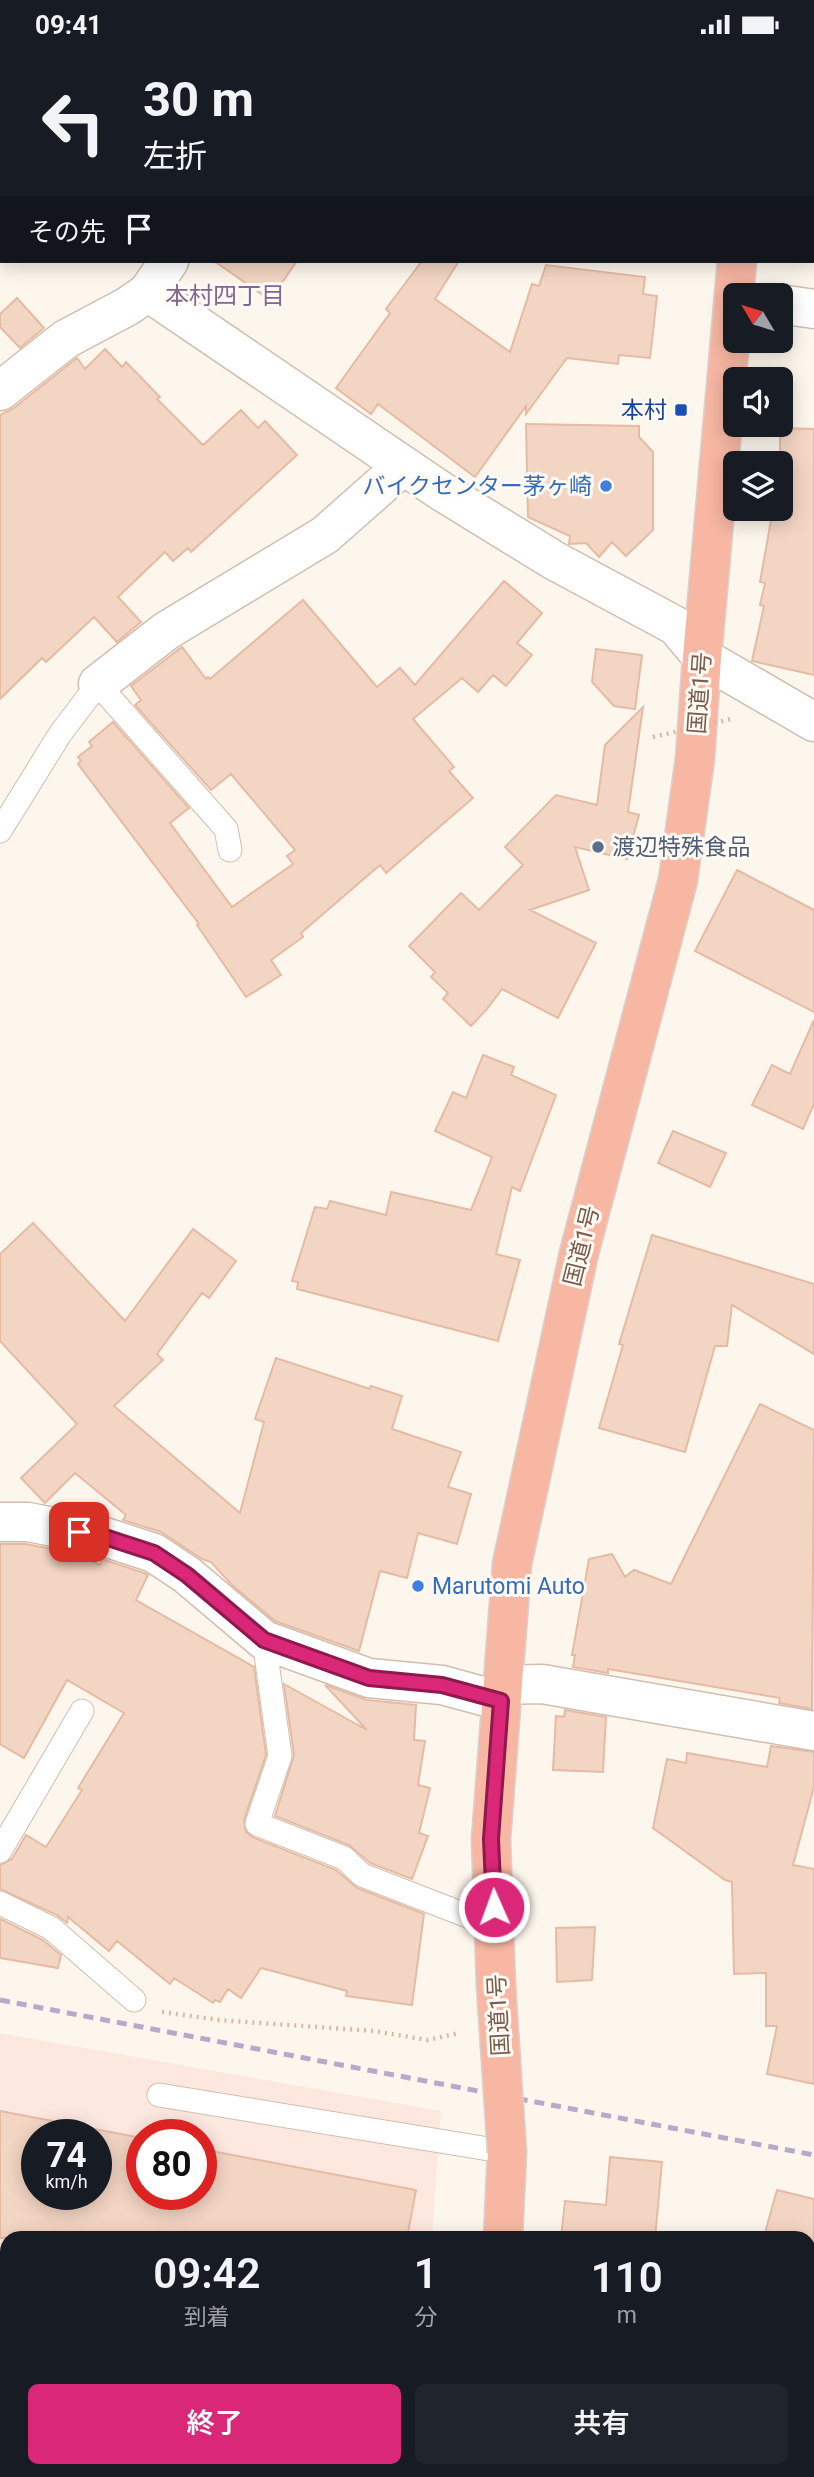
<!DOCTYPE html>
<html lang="ja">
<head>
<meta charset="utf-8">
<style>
	:root { --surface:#171b24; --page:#20242c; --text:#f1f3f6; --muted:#9ea1a6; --accent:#db2777 }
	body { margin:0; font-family:Roboto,"Noto Sans JP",sans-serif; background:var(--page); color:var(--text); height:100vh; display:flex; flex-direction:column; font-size:26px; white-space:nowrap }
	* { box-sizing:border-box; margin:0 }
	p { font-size:23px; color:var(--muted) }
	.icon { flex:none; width:38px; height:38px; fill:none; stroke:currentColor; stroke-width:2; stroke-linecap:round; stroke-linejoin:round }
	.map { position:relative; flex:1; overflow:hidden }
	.sheet { position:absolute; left:0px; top:2182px; width:816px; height:247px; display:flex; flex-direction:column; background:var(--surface); border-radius:21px 21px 0 0; box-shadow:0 4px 18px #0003 }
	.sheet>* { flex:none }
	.guide { position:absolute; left:0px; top:0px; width:816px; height:214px; box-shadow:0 4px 18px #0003; background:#171b24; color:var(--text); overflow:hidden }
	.needle { width:46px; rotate:308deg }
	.controls { position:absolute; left:723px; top:234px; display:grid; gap:14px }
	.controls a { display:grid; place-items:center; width:70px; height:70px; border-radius:10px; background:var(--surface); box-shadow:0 4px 18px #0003; font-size:35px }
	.speed { position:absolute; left:21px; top:2070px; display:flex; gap:14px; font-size:35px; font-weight:700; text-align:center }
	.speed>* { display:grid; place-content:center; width:91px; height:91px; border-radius:50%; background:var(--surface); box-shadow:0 4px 18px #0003; line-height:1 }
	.speed small { font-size:18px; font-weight:400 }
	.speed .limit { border:10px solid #d22; background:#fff; color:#111 }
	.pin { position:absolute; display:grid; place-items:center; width:60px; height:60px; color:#fff; margin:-30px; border-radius:14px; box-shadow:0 4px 10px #0006 }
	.me { position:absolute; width:77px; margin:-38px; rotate:358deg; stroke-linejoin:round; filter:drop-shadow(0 0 5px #0008) }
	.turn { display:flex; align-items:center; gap:24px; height:147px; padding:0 28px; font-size:32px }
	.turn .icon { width:91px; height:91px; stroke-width:2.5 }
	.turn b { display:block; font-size:49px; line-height:60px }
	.then { display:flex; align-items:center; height:66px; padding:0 28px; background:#0003; gap:14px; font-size:26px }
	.eta { display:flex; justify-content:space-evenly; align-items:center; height:119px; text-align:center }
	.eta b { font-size:42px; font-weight:600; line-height:49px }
	.action { display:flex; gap:14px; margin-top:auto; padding:14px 28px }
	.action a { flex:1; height:80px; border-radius:10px; background:var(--accent); color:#fff; font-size:28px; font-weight:600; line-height:80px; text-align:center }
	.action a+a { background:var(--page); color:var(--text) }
	.status { display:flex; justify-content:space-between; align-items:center; height:49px; padding:0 35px; background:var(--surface); direction:ltr }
	.status svg { height:19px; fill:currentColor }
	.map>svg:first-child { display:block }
	.commercial { fill:#fde8e0; fill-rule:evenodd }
	.building { fill:#f3d5c3; stroke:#e6bba3; stroke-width:2; fill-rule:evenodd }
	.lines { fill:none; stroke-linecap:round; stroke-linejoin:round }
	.lane-casing { stroke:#d1beb0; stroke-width:25 }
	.street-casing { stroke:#d1beb0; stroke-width:41 }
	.highway-casing { stroke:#dad1cd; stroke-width:41 }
	.path { stroke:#d9b8a5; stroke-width:4.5; stroke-dasharray:2 5; stroke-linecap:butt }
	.lane { stroke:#fff; stroke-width:23 }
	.street { stroke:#fff; stroke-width:38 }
	.highway { stroke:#f7b7a3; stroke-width:38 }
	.rail { stroke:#b9a8c9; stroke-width:5; stroke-dasharray:10 7; stroke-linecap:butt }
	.highway-bridge-casing { stroke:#dad1cd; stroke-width:41; stroke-linecap:butt }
	.path-bridge { stroke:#d9b8a5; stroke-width:4.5; stroke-dasharray:2 5; stroke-linecap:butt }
	.highway-bridge { stroke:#f7b7a3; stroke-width:38 }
	.route-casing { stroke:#8e194d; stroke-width:18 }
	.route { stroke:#db2777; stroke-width:12 }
	.transit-dot { fill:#1a4fb4; stroke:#fffaf3; stroke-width:2.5 }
	.shop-dot { fill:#3f7fe0; stroke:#fffaf3; stroke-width:2.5 }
	.service-dot { fill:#5c6f8a; stroke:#fffaf3; stroke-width:2.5 }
	.labels { text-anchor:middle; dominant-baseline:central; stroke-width:6; stroke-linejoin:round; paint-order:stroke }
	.transit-label { font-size:23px; fill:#164399; stroke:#fffaf3; text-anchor:end }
	.shop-label { font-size:23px; fill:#366cbe; stroke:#fffaf3; text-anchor:end }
	.street-label { font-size:23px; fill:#7a5c4d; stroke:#fffaf3 }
	.service-label { font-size:23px; fill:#4e5e75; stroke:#fffaf3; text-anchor:start }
	.neighbourhood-label { font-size:24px; fill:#846695; stroke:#fffaf3 }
</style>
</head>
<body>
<div class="status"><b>09:41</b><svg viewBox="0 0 49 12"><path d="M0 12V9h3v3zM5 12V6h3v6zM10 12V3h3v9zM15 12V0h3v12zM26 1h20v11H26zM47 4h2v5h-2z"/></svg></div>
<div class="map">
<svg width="814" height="2428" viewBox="0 0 814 2428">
	<rect width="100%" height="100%" fill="#fdf6ec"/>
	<!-- commercial -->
	<path class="commercial" d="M0,1984L441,2062L432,2189H7V2422H417V2428H0ZM37,2086H96V2146H37ZM142,2086H201V2146H142Z"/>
	<!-- building -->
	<path class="building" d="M214,212H297L270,251Z
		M422,212H459L435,250L510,303L532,235L539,237L546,216L645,228L643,245L657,247L650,309L619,306L618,315L567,309L526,365V357L475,428L378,355L371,365L336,339L390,264L386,260Z
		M17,249L44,279L20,299L0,278V265Z
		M105,300L122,318L126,313L160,348L157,350L203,396L241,361L258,379L265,372L297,406L191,503L188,499L173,512L165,503L118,548L141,573L117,593L94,568L46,613L42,609L0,650V366L14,359L77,309L85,320Z
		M526,375L639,377V388L653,403V481L626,507L612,493L599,508L586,494L569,495L570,487L528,468Z
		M780,379L814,380V626L752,612L764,557L760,556L765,534L760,533L773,460H780Z
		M504,532L542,564L517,594L532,606L506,637L493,626L478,643L462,629L413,670L454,718L449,722L473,749L386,824L380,816L301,884L303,888L271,911L281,926L246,948L197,876L199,875L78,715L81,712L78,708L92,697L89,693L113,673L189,759L170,774L232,858L293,815L287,807L295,801L231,725L211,741L135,656L141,651L131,637L182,598L206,630L208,628L210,630L303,551L377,638L400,619L415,636Z
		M596,600L642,606L635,660L614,657L592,633Z
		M643,658L628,763L639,766L627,810L575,798L589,841L530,861L596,894L558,969L502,940L487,960L471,977L443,950L448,944L431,928L435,923L409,897L461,844L479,861L523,816L505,798L556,746L597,756L605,696Z
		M737,821L814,861V963L695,902Z
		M814,971V1055L803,1080L752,1056L772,1016L790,1025Z
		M483,1006L514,1018L511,1026L556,1046L520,1142L512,1138L496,1205L520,1211L498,1292L297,1240L298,1233L292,1232L315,1158L327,1160L330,1152L386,1166L391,1143L471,1161L492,1108L435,1082L453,1043L466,1049Z
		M673,1082L726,1104L710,1138L658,1114Z
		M33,1174L125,1272L193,1180L236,1212L209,1249L202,1244L157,1305L163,1311L114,1357L240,1464L264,1373L255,1370L276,1309L370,1340L371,1337L402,1347L392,1380L461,1403L448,1438L471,1445L457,1495L418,1484L407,1529L380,1522L359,1602L275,1572L232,1536L211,1513L202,1510L161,1483L123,1471L126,1466L75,1424L45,1454L21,1429L77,1375L0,1292V1205Z
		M652,1186L814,1235V1305L732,1256L727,1297H715L685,1403L599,1379L623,1296L619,1295Z
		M760,1355L814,1381L812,1660L779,1654L780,1649L608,1620V1624L573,1618L575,1606H572L589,1510L612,1505L625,1528L634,1521L671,1535Z
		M0,1495H26L73,1504L100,1516L102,1510L144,1524L148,1526L136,1551L254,1618L266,1706L244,1771L246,1783L252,1788L336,1821L357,1839L424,1865L412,1956L346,1947L347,1942L261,1919L241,1949L228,1940L220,1953L215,1951L213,1954L174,1929L170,1935L117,1892L109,1902L68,1868L67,1874L57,1866L0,1840V1816L12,1810L26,1786L46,1798L82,1741L78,1739L124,1664L67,1631L24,1709L0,1695Z
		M284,1635L367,1681L325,1636L367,1651L416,1656L414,1691L425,1692L418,1736L430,1739L419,1784L428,1787L412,1830L370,1814L349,1796L275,1767L294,1706Z
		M565,1661L606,1668L603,1723L553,1721L556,1667L564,1668Z
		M771,1697L814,1703V1738L793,1816L814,1820V2035L767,2025L777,1977H766V1924L734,1925L732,1833L725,1831L653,1779L667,1710L686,1714L687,1704L767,1718Z
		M0,1870L43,1891L61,1906L58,1919L0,1909Z
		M595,1878L592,1931L557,1933L556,1879Z
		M0,2062L142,2089V2146H201V2100L416,2141L407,2189H0ZM37,2086H96V2146H37Z
		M610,2108L662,2113L655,2189H561L565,2152L606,2156Z
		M777,2141L814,2150V2197L808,2195V2189H785L765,2184Z"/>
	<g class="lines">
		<defs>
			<path id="lane" d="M0,782L60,685L98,635L226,780L230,801
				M264,1591L280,1707L257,1775L344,1809L362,1826L468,1867L494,1881
				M0,1802L82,1662
				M0,1854L51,1879L134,1951
				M159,2046L507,2103"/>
			<path id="street" d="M243,0L244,2
				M303,2L304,0
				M148,243L441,442L555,512L676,577L702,608L814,673
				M780,255L814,260
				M0,342L66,290L128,257L148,243L169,212
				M98,635L166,582L325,486L403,417
				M0,1473H28L105,1488L154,1504L187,1526L264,1591L369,1629L442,1636L501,1652
				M502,1636L542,1635L814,1682
				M808,2392L814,2395"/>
			<path id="highway" d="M774,2V0
				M496,1937L491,1790L512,1515L579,1204L678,831L695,710L702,608L737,212
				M503,2189L507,2103
				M483,2428L484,2422"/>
		</defs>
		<!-- lane casing -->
		<use href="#lane" class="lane-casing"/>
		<!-- street casing -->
		<use href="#street" class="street-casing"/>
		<!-- highway casing -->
		<use href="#highway" class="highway-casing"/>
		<!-- path -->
		<path class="path" d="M162,1963L219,1971L373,1982L428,1991L459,1984"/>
		<!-- lane -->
		<use href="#lane" class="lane"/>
		<!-- street -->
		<use href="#street" class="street"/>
		<!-- highway -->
		<use href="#highway" class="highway"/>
		<!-- rail -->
		<path class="rail" d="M0,1951L814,2106"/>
		<defs>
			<path id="highway-bridge" d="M496,1937L507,2103"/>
		</defs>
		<!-- highway-bridge casing -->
		<use href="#highway-bridge" class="highway-bridge-casing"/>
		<!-- path-bridge -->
		<path class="path-bridge" d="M653,688L731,670"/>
		<!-- highway-bridge -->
		<use href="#highway-bridge" class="highway-bridge"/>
	</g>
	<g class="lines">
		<defs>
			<path id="route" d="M79,1483L105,1488L154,1504L187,1526L264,1591L369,1629L442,1636L501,1652L491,1790L494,1858"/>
		</defs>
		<!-- route casing -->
		<use href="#route" class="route-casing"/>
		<!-- route -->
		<use href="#route" class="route"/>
	</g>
	<!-- markers -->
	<rect class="transit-dot" x="674" y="354" width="14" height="14" rx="3.5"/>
	<g class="shop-dot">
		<circle cx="606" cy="437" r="7"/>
		<circle cx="418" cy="1537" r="7"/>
	</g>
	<circle class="service-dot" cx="598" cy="798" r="7"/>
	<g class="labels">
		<!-- transit labels -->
		<g class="transit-label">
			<text x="667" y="361">本村</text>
		</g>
		<!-- shop labels -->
		<g class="shop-label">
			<text x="592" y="437">バイクセンター茅ヶ崎</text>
			<text x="432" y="1537" text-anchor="start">Marutomi Auto</text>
		</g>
		<!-- street labels -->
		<g class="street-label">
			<text transform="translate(700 644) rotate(-86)">国道1号</text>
			<text transform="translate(582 1197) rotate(-76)">国道1号</text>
			<text transform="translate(499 1966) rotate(-93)">国道1号</text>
		</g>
		<!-- service labels -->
		<g class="service-label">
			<text x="612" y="798">渡辺特殊食品</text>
		</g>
		<!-- neighbourhood labels -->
		<g class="neighbourhood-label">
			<text x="225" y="247">本村四丁目</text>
		</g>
	</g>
</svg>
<div class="controls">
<a><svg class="needle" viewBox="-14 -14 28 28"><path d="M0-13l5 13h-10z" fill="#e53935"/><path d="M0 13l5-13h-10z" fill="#9ea1a6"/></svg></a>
<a><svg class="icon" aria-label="sound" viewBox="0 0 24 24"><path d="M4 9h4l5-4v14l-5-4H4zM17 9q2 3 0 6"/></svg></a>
<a><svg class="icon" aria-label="layers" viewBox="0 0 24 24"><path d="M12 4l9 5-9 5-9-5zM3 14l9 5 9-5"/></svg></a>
</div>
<div class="speed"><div>74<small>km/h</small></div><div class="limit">80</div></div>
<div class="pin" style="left:79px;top:1483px;background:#d93025"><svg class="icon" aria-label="arrive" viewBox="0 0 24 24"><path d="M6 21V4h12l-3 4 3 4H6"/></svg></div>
<svg class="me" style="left:494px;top:1858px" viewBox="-20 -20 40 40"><circle r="17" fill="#db2777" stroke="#fff" stroke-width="3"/><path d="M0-11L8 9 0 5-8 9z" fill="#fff"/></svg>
<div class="guide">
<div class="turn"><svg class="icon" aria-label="left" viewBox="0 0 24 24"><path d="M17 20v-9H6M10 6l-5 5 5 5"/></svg><div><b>30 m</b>左折</div></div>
<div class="then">その先<svg class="icon" aria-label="arrive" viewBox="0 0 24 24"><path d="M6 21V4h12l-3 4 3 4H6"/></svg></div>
</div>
<section class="sheet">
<div class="eta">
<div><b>09:42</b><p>到着</p></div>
<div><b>1</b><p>分</p></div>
<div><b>110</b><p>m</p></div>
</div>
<div class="action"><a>終了</a><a>共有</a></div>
</section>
</div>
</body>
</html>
